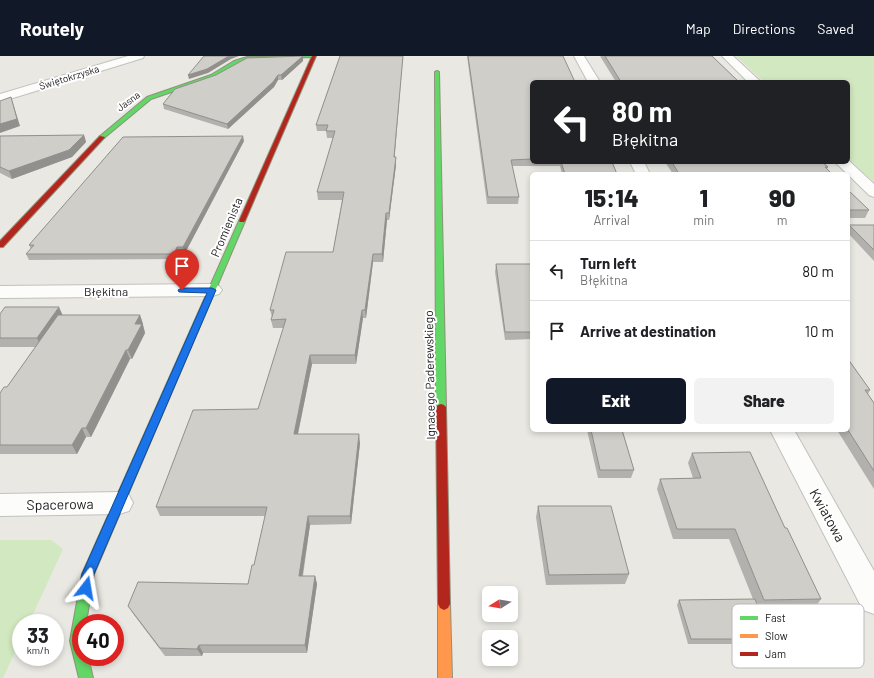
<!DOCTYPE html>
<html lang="en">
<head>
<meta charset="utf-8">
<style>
	:root { --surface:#fff; --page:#f2f2f2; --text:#202124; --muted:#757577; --line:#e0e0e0; --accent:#111827 }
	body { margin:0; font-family:Barlow,sans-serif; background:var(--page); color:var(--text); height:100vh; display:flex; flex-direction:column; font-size:15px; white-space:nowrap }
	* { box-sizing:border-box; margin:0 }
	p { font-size:13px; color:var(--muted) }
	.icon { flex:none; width:22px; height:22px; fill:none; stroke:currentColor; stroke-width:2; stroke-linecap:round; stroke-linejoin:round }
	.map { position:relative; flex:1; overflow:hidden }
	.details { position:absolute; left:530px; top:116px; width:320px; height:260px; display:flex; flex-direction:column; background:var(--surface); border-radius:6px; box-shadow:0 2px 6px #0003 }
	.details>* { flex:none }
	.top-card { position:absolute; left:530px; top:24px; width:320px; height:84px; border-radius:6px; box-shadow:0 2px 6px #0003; background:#202124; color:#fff; overflow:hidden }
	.needle { width:26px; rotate:259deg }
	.controls { position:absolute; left:482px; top:530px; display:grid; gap:8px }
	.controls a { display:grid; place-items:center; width:36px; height:36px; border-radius:6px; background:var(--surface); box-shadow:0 2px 6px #0003; font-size:20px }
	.speed { position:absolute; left:12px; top:558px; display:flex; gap:8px; font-size:20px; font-weight:700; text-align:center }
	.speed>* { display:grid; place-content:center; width:52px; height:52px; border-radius:50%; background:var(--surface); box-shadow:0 2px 6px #0003; line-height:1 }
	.speed small { font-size:10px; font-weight:400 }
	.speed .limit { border:6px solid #d22; background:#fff; color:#111 }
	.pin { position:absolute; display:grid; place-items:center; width:34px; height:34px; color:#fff; margin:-41px -17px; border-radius:50% 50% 50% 0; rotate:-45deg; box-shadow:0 0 4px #0007 }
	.pin .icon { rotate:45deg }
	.me { position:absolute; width:44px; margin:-22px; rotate:14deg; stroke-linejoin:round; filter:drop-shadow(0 0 3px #0008) }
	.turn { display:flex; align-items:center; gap:14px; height:84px; padding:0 16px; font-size:18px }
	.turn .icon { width:52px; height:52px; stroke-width:2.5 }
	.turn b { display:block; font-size:28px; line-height:34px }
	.eta { display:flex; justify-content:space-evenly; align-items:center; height:68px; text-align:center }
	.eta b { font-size:24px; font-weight:800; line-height:28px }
	.primary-button { display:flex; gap:8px; margin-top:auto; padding:8px 16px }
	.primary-button a { flex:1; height:46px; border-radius:6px; background:var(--accent); color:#fff; font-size:16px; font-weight:800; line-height:46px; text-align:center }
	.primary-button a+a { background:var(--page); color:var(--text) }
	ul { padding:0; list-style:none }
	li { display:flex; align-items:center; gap:12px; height:60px; padding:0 16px; border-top:1px solid var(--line) }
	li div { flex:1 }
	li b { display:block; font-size:15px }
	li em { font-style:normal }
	header { display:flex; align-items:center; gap:24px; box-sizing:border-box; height:56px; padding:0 20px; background:var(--accent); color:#fff }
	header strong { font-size:19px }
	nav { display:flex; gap:22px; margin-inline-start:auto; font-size:14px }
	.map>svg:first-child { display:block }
	.grass { fill:#d2e8c0 }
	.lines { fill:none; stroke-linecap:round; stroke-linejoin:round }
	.street-casing { stroke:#c1c1be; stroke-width:2 }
	.fast-casing { stroke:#8f927b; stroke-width:2 }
	.slow-casing { stroke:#8f927b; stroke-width:2 }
	.jam-casing { stroke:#8f927b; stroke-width:2 }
	.street { fill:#fcfcfb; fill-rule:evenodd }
	.fast { fill:#63d668; fill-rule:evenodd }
	.slow { fill:#ff974d; fill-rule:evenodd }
	.jam { fill:#b3261e; fill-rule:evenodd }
	.wall { fill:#b2b1ad }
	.shaded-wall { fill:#91908d }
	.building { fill:#cfcec9; stroke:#91908d }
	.route { fill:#1a73e8; stroke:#114b97 }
	.labels { text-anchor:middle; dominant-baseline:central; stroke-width:4; stroke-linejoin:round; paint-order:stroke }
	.far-street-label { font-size:10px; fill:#1a1a1a; stroke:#fff }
	.street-label { font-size:12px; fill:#1a1a1a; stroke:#fff }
	.near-street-label { font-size:14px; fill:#1a1a1a; stroke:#fff }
	.key { fill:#fff; stroke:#bababa; stroke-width:1 }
	.key-label { font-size:11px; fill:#1a1a1a }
</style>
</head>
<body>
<header>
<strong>Routely</strong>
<nav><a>Map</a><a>Directions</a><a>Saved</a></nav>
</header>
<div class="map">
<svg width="874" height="622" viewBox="0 0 874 622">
	<rect width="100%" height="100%" fill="#e9e8e2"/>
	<!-- grass -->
	<path class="grass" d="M736,0H874V126L848,103V26H764Z
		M0,484H51L63,493L29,567H21V583L3,622H0Z"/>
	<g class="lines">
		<defs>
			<path id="street" d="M128,0H144L143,2L0,46V38Z
				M574,0H584L600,26H588Z
				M722,0H733L761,26H748Z
				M848,104L874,128V141L869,139L835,106H848Z
				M630,106H644L650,118H636Z
				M212,228L219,230L222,234L219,238L212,240L0,242V230Z
				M770,374H794L874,515V558L863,554Z
				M119,436L129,439L133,447L129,455L119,458L0,460V438Z"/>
			<path id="fast" d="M316,0L314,1L248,3L238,7L215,21L151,43L104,82L99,81L147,41L211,19L234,5L247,1Z
				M437,15L439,16L446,351L444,353H438L436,351L435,16Z
				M242,163L245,165L94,518L86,567H81V601H88L93,622H79L70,585L82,518L239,165Z"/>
			<path id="slow" d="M444,542L448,544L450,548L452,622H438V548L440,544Z"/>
			<path id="jam" d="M312,0H316L245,165L244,166H240L239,165Z
				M100,80L105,81L3,191H0V185Z
				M441,348L444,349L446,351L450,548L448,552L444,554L440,552L438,548L436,351L438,349Z"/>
		</defs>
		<!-- street casing -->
		<use href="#street" class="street-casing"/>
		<!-- fast casing -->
		<use href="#fast" class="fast-casing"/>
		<!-- slow casing -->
		<use href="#slow" class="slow-casing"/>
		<!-- jam casing -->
		<use href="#jam" class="jam-casing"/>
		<!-- street -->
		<use href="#street" class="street"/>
		<!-- fast -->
		<use href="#fast" class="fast"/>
		<!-- slow -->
		<use href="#slow" class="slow"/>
		<!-- jam -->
		<use href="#jam" class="jam"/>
	</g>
	<!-- wall -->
	<path class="wall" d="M303,0V5L282,24H278L274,31L228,73L164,53L163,48Z
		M340,0L395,101L396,109L389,164H387L383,206H373L366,262H363L356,308H312L298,378L360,387L351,468L310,469L303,520H315L317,528L307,597H203L202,600H165L134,559L128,550L248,528L254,509L265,460H160L156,451L258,353L284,272H273L271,264L272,261L270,254L333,196L342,144H318L317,136L333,82H327L326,75H317L316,69Z
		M467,0H563L532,26V106H612L617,118H562L560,110H512L519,141L518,148H487Z
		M600,0H712L739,26H616Z
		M84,79L86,86L72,101L12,123L0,117V80Z
		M244,85L185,197H179L175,203L29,204L26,198L31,193L29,189Z
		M665,106H822L828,111L827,113L832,118H673Z
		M848,134L869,154L865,162H848Z
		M849,169H874V205L848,177V172Z
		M496,208H532V283L505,284L495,216Z
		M0,258L62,259H140L143,268V269L145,277L132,303H130L91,381H86L77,398H0V337L7,331L36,291H0Z
		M848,303L870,334L868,338L874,347V433L837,374H848Z
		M587,374H622L634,414L631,422H598Z
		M692,397L785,472L821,543L814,553H759L770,583L766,588H688L677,549L679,544L753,543L729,483H673L657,433L660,423L693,422L688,407Z
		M538,450L629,518L625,528L546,529L536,461Z"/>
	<!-- shaded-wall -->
	<path class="shaded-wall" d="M229,0H239L231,3L208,17L189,23L188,19Z
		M303,0V5L282,24L281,19Z
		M403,0L394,108V101Z
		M278,19V24L274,31L228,73L227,68Z
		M11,41L20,70L0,77V68Z
		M84,79L86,86L72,101L12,123L9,115Z
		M243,80L244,85L185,197L183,191Z
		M396,101V109L389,164V157Z
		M386,157L387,164L383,206L382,198Z
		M177,191L179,197L175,203L174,198Z
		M373,198V206L366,262L365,254Z
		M59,251L63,260L41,291L37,282Z
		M362,254L363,262L356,308L355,299Z
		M140,259L143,268V269L145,277L132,303L128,294L135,268Z
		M126,294L130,303L91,381L86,372Z
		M310,299L312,308L296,387L294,378Z
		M82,372L86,381L77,398L72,389Z
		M359,378L360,387L351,468L350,460Z
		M308,460L310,469L301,528L299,520Z
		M315,520L317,528L307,597L305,589Z
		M199,589L203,597L202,600L197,593Z"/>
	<!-- building -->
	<path class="building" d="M204,0H229L207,13L188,19Z
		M303,0L281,19H278L273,26L227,68L163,48L175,33L216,19L247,2Z
		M340,0H403L394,101H396L389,157H386L382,198H373L365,254H362L355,299H310L294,378H359L350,460H308L299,520H315L305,589H199L197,593L160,592L128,550L138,526L248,528L252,509H254L267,451H156L193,354L258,353L286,263L271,264L274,254H270L286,196H333L344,136H317L335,75H326L328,69H316Z
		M468,0H563L575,26H532V103L511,104L519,141H488Z
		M605,0H712L739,26H621Z
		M11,41L17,63L0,68V45Z
		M84,79L69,94L9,115L0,111V80Z
		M243,80L183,191H177L174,198H26L34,189H29L123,81Z
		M561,106H612L617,118H565Z
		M672,106H822L828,111H825L832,118H679Z
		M848,134L869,154H848Z
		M849,169H874V194Z
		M496,208H532V276H505Z
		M5,251H59L37,282H0V258Z
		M58,259H140L135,268H142L128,294H126L86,372H82L72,389H0V337L4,331H7Z
		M848,303L870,334H865L874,347V415L848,374Z
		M591,374H622L634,414H600Z
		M750,396L785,472H787L821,543L764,544L735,473H677L660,423L701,422L692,397Z
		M538,450H611L629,518L549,519Z
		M755,543L770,583H691L679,544Z"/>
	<!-- route -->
	<path class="route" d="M182,232H212L216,234L94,518L90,536L86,537L81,536L79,532L82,518L207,237L179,236L178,234Z"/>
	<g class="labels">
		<!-- far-street labels -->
		<g class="far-street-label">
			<text transform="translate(69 21) rotate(-17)">Świętokrzyska</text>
			<text transform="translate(128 45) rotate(-37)">Jasna</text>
		</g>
		<!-- street labels -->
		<g class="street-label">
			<text transform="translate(226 171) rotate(-67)">Promienista</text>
			<text x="106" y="235">Błękitna</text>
			<text transform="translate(429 319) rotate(-91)">Ignacego Paderewskiego</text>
		</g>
		<!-- near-street labels -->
		<g class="near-street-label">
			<text transform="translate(60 448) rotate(-1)">Spacerowa</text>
			<text transform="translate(828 459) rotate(61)">Kwiatowa</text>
		</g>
	</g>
	<!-- legend -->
	<rect x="732" y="548" width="132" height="64" rx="6" class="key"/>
	<rect x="740" y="560" width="18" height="4" fill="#63d668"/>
	<rect x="740" y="578" width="18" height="4" fill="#ff974d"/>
	<rect x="740" y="596" width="18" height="4" fill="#b3261e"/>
	<g class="key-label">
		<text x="765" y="566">Fast</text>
		<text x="765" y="584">Slow</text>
		<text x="765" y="602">Jam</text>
	</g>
</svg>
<div class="controls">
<a><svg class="needle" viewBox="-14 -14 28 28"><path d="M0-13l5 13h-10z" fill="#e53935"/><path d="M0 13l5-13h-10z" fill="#757577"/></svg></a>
<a><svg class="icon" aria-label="layers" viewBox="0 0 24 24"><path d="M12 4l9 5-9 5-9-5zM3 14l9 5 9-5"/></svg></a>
</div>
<div class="speed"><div>33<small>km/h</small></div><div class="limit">40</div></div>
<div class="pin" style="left:182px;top:234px;background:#d93025"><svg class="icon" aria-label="arrive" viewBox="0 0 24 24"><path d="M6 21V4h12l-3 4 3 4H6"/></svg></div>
<svg class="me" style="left:86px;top:532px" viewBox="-20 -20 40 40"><path d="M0-17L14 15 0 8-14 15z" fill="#1a73e8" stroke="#fff" stroke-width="4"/></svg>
<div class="top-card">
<div class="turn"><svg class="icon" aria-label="left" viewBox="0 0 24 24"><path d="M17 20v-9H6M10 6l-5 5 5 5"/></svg><div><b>80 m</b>Błękitna</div></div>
</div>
<section class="details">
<div class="eta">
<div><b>15:14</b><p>Arrival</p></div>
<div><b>1</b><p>min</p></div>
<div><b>90</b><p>m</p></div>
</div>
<ul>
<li><svg class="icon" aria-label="left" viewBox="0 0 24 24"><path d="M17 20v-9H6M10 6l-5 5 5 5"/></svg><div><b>Turn left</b><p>Błękitna</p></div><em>80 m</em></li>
<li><svg class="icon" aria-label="arrive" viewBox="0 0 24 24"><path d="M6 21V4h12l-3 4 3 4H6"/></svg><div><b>Arrive at destination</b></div><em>10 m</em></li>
</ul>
<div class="primary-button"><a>Exit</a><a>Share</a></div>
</section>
</div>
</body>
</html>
